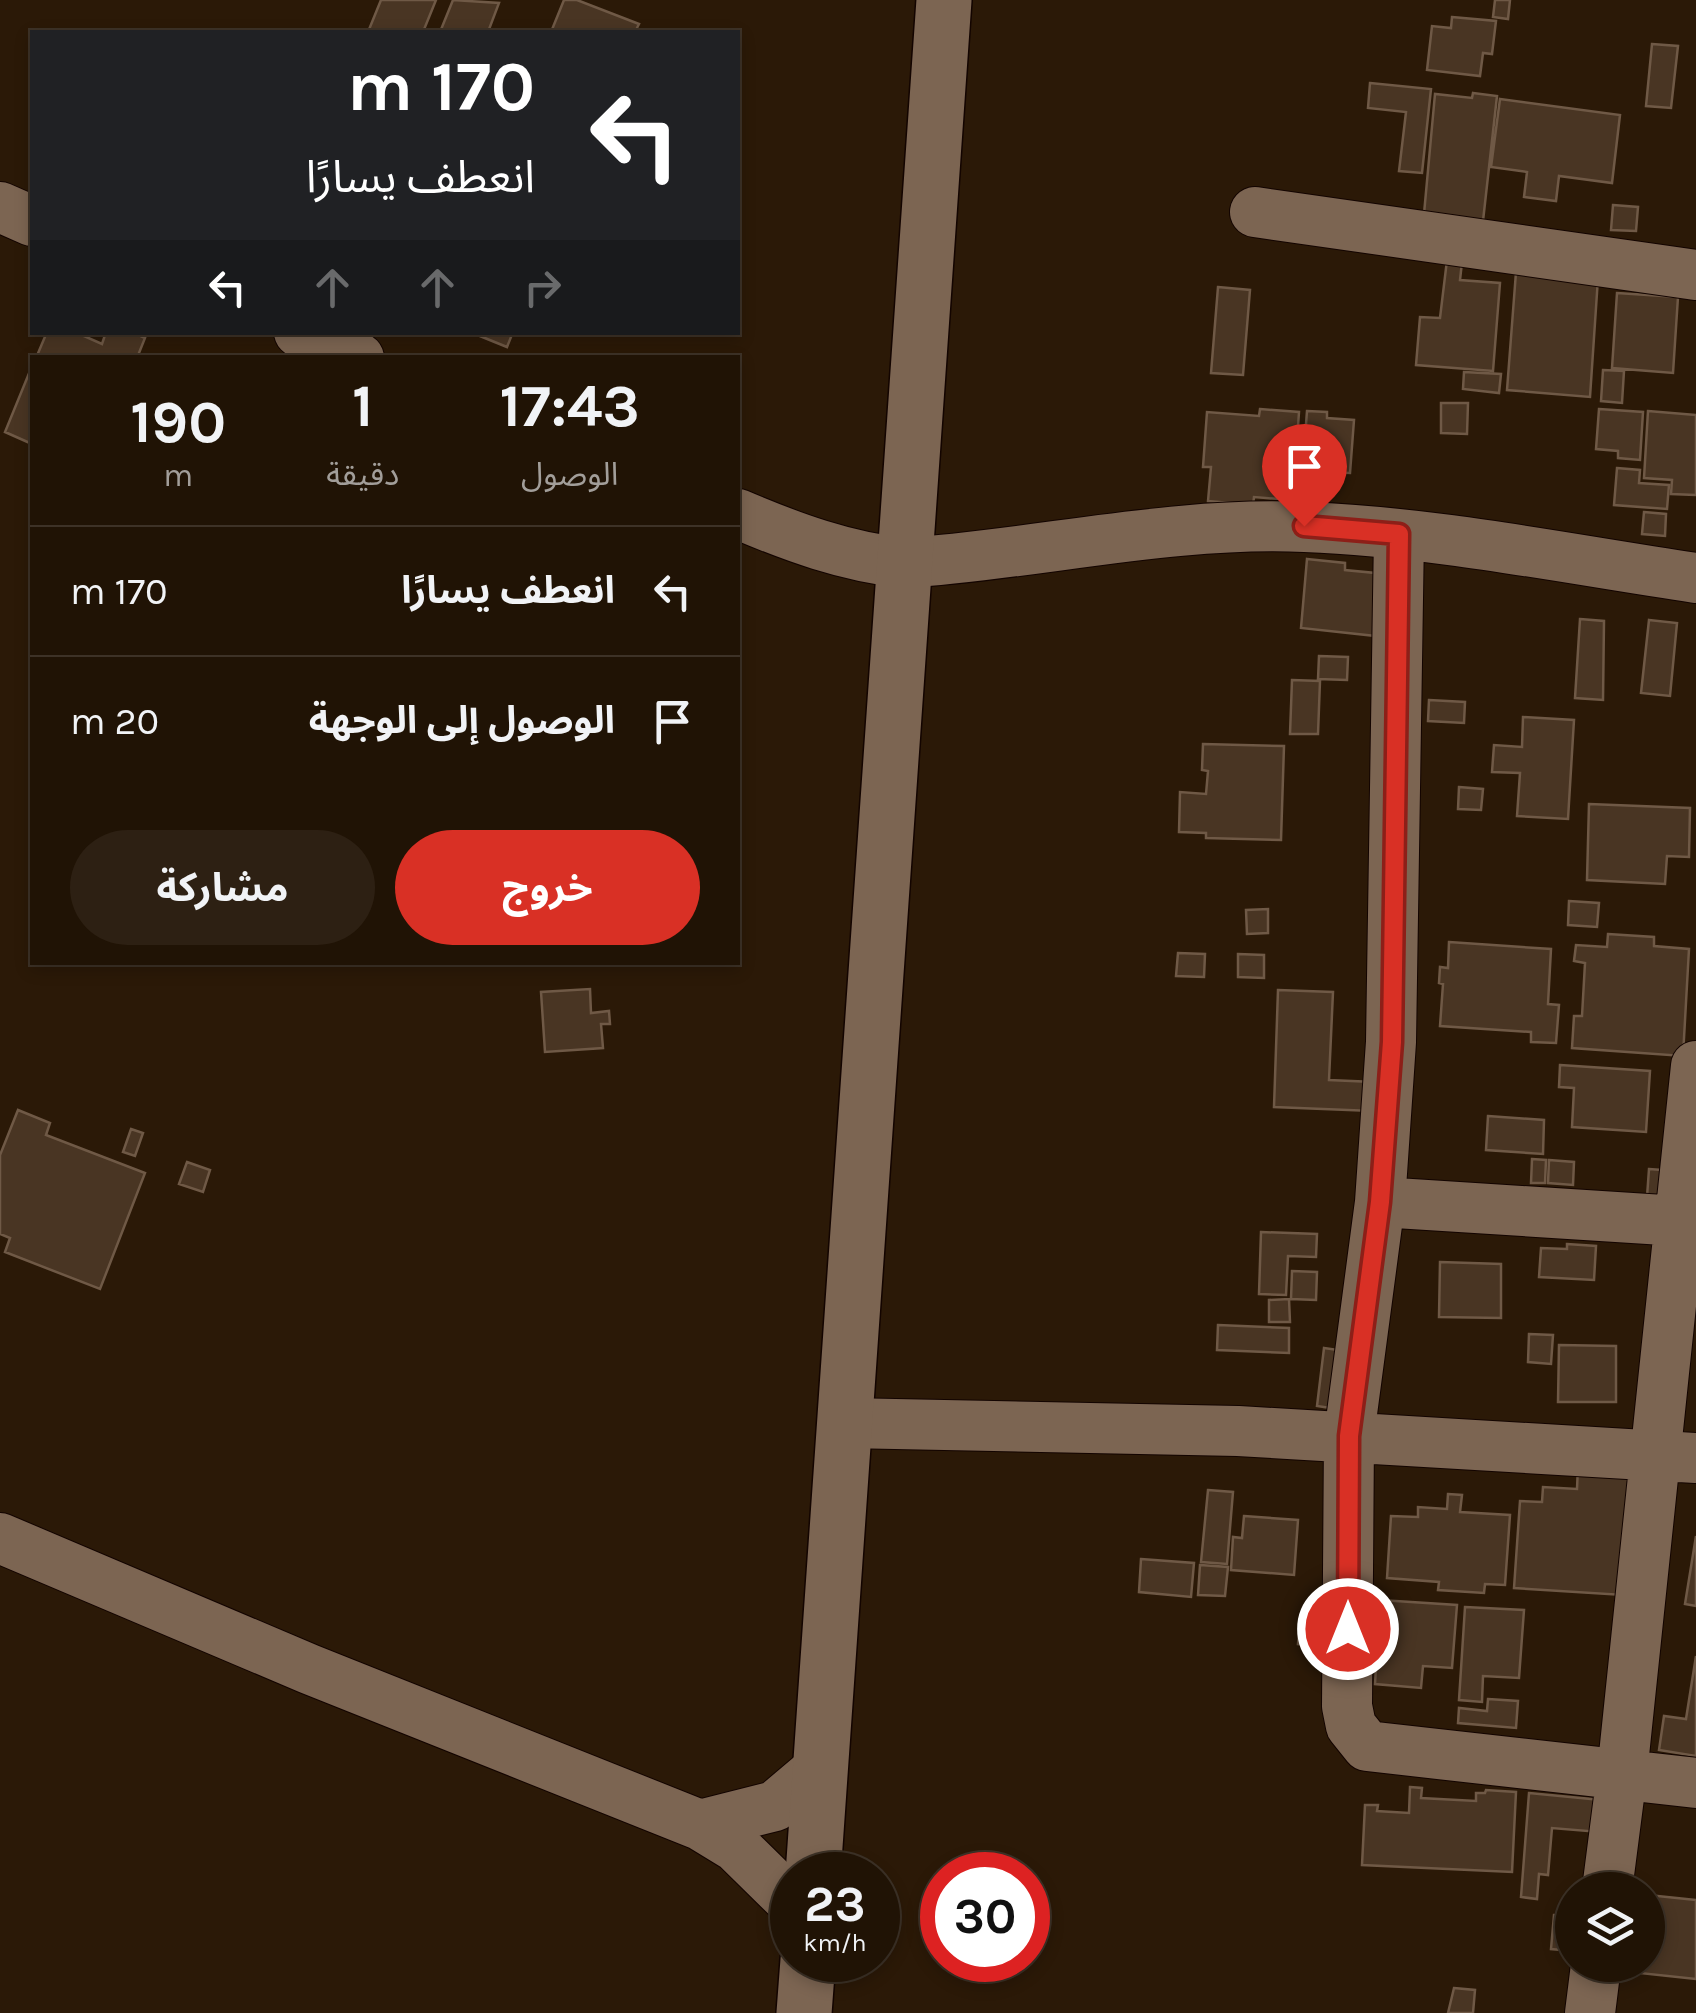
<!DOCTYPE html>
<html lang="ar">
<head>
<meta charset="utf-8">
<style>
	:root { --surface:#201305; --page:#2d2013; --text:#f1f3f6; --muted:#a29e9a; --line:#3d3227; --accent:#d93025 }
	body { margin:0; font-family:Karla,"Noto Sans Arabic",sans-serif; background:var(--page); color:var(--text); direction:rtl; height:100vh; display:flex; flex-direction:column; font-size:38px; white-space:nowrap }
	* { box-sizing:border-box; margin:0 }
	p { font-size:32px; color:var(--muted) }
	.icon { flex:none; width:55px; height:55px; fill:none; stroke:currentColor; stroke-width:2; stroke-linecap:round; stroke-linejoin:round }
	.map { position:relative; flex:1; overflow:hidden; direction:ltr }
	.side { position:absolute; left:30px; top:355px; width:710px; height:610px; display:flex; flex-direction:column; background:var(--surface); border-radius:0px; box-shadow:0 5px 15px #0003,0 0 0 2px var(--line); direction:rtl }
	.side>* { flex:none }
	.hud { position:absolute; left:30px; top:30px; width:710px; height:305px; border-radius:0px; box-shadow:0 5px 15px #0003,0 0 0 2px var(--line); direction:rtl; background:#202124; color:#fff; overflow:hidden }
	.tools { position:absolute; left:1555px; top:1872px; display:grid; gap:20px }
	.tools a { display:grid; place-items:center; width:110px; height:110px; border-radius:50%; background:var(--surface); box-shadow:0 5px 15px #0003,0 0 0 2px var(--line); font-size:50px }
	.speed { position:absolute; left:770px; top:1852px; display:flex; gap:20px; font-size:50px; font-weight:700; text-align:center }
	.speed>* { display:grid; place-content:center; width:130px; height:130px; border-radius:50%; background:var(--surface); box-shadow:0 5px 15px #0003,0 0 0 2px var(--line); line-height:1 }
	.speed small { font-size:25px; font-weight:400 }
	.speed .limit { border:15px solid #d22; background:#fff; color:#111 }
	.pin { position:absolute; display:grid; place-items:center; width:85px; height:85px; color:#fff; margin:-102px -42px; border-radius:50% 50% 50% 0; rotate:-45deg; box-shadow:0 0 10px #0007 }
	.pin .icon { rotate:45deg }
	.me { position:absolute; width:110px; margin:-55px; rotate:0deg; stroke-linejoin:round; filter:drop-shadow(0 0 8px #0008) }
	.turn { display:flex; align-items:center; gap:35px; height:210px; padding:0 40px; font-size:45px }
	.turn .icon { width:130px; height:130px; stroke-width:2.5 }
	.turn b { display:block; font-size:70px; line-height:85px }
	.lanes { display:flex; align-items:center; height:95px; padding:0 40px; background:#0003; justify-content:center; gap:50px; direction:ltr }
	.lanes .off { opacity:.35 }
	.eta { display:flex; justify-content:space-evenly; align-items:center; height:170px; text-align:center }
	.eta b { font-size:60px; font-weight:700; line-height:70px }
	.action { display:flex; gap:20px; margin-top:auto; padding:20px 40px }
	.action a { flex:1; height:115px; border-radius:60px; background:var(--accent); color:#fff; font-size:40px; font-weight:700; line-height:115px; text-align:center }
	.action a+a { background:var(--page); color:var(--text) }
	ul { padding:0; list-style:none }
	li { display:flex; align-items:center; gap:30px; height:130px; padding:0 40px; border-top:2px solid var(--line) }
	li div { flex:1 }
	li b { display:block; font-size:38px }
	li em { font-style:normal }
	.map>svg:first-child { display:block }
	.building { fill:#493523; stroke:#6f5946; stroke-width:2.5 }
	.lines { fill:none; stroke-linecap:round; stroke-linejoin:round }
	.minor-casing { stroke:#130400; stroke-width:52 }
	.tertiary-casing { stroke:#130400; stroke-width:58 }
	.minor { stroke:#7c6552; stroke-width:50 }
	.tertiary { stroke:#7c6552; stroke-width:55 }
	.route-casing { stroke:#8d1f18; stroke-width:25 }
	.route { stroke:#d93025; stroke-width:18 }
</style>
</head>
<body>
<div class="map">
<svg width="1696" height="2013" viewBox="0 0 1696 2013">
	<rect width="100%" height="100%" fill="#2b1907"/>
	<!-- building -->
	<path class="building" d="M381,0H436L423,32H368Z
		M453,0L499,3L488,32H440Z
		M564,0H577L639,24L635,32H551Z
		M1495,0H1510L1508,19L1493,17Z
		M1452,17L1496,21L1492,54L1483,53L1480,76L1427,70L1432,26L1451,28Z
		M1652,44L1678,46L1671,108L1646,106Z
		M1370,83L1431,89L1422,173L1399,171L1406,112L1368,108Z
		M1473,93L1497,96L1483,221L1424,214L1435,94L1472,98Z
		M1500,99L1620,115L1612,183L1559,176L1556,201L1524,197L1527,172L1491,167Z
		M1613,205L1638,207L1636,231L1611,230Z
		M1447,260L1462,262L1460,280L1500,283L1493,371L1416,365L1420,317L1440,318Z
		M1516,272L1598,278L1590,397L1507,390Z
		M1218,287L1250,290L1243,375L1211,373Z
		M1617,293L1678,297L1673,373L1612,368Z
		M47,332H75L102,344L106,332H132L145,338L137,358H36Z
		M470,332H513L507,347Z
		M32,366V444L5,432Z
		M1603,370L1624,371L1622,403L1601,401Z
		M1464,372L1501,374L1499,393L1463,389Z
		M1441,403H1468L1467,434L1441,433Z
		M1260,409L1299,412L1293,500L1254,497L1253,505L1208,501L1211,467H1203L1207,412L1259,416Z
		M1599,409L1643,412L1640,460L1618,458V451L1596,449Z
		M1307,411L1327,412V418L1354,420L1350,473L1323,472V466L1303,464Z
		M1648,411L1696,415V495L1671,494L1672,480L1644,478Z
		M1617,468L1640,470L1639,483L1669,485L1667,509L1614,505Z
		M1644,512L1666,514L1665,536L1642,534Z
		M1307,559L1345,563V570L1375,573L1376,636L1301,628Z
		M1580,619L1604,621L1603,700L1575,698Z
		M1649,620L1677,623L1670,696L1641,693Z
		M1319,656L1348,657L1347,680L1318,679Z
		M1292,680L1320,681L1318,734H1290Z
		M1429,700L1465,702L1464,723L1428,721Z
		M1523,717L1574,720L1568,819L1517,816L1520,773L1492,772L1494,745L1522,747Z
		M1203,744L1284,746L1281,840L1206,838V833L1179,832L1180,792L1206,794L1208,771L1202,770Z
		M1459,787L1483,789L1481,810L1458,809Z
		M1589,804L1690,808L1689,857L1667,856L1665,884L1587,880Z
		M1569,901L1599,903L1597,927L1568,925Z
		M1268,909V933L1247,934L1246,910Z
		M1608,934L1654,937V946L1689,949L1683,1056L1572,1048L1574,1016H1582L1585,963L1574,961L1576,945L1607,947Z
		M1449,942L1551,949L1548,1004L1559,1005L1556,1043L1531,1042V1032L1440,1026L1443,984L1439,983L1440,967L1448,968Z
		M1178,953L1205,954L1204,977L1176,976Z
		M1238,954L1264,955V978L1238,977Z
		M590,989L591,1013L609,1011L610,1024H601L603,1048L545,1052L541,992Z
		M1278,990L1333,992L1329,1080L1374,1082L1372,1111L1274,1107Z
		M1560,1065L1650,1071L1646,1132L1572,1127L1574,1088L1559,1087Z
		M18,1110L50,1123L46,1135L145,1173L100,1289L5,1252L10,1238L0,1234V1155Z
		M1488,1116L1544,1120L1543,1154L1486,1150Z
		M131,1129L143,1133L135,1156L123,1152Z
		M1532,1159L1546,1160L1545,1183H1531Z
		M1549,1160L1574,1162L1573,1185L1548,1183Z
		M187,1162L210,1170L203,1192L179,1184Z
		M1649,1169L1675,1171L1674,1199L1647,1197Z
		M1261,1232L1317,1234L1316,1257L1288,1256L1286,1295L1259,1294Z
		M1567,1244L1596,1246L1594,1280L1539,1277L1541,1248L1567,1249Z
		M1440,1262L1501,1264V1318L1439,1317Z
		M1292,1271L1317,1272L1316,1300L1291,1299Z
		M1289,1299L1290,1322H1269V1300Z
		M1218,1325L1289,1328V1353L1217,1350Z
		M1529,1334L1553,1335L1551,1364L1528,1362Z
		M1559,1345L1616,1346V1402H1558Z
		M1324,1348L1345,1351L1337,1409L1317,1406Z
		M1578,1466L1631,1469L1623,1595L1514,1588L1520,1501L1542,1502L1543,1487L1577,1489Z
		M1208,1490L1233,1492L1227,1564L1201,1562Z
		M1448,1494L1462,1495L1460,1512L1510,1515L1505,1585L1485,1584L1484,1593L1438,1590L1439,1582L1387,1578L1391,1516L1418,1517V1507L1447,1509Z
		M1244,1516L1298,1520L1294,1575L1231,1570L1233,1537L1242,1538Z
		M1696,1536V1606L1685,1604Z
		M1141,1559L1194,1563L1191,1597L1139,1592Z
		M1200,1565L1228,1567L1225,1596L1198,1595Z
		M1380,1600L1457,1605L1452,1668L1423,1666L1421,1688L1375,1684Z
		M1465,1607L1524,1610L1519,1678L1483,1676L1482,1702L1459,1700Z
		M1300,1618L1322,1620L1319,1646L1298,1644Z
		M1696,1656V1756L1659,1750L1664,1716L1686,1719Z
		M1488,1699L1518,1701L1516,1728L1458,1723L1459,1708L1487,1711Z
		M1410,1787L1422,1788L1421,1798L1476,1801V1793H1485L1486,1790L1516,1792L1512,1872L1362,1865L1365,1805H1378L1377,1811L1409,1813Z
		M1529,1793L1601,1800L1599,1832L1552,1828L1548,1875L1539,1874L1537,1899L1521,1897Z
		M1648,1895L1696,1900V1979L1630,1972L1631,1965H1648Z
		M1554,1915L1572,1916V1951L1551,1949Z
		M1454,1988L1475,1990L1473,2013H1448Z"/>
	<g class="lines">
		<defs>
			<path id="minor" d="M0,207L32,221
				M1255,212L1696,275
				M299,332L359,358
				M738,514C792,537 846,557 905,563C1037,554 1173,521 1305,527C1436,532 1567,559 1696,578
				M1399,535L1391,1042L1380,1202L1349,1436L1347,1706L1351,1726L1367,1746L1696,1783
				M1380,1202L1696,1222
				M846,1423L1238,1431L1696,1458
				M0,1538L309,1669L700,1825L736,1847L792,1902
				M700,1825L775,1806L821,1767
				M1607,1890L1622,1774L1696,1066
				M1590,2013L1596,1965"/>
			<path id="tertiary" d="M813,1875L944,0
				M804,2013L808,1960"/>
		</defs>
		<!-- minor casing -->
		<use href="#minor" class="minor-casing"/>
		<!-- tertiary casing -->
		<use href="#tertiary" class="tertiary-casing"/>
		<!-- minor -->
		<use href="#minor" class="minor"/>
		<!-- tertiary -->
		<use href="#tertiary" class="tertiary"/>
	</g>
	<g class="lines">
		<defs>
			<path id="route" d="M1304,526L1399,534L1392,1042L1380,1202L1349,1436L1348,1629"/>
		</defs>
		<!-- route casing -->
		<use href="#route" class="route-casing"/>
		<!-- route -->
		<use href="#route" class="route"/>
	</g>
</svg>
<div class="tools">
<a><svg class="icon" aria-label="layers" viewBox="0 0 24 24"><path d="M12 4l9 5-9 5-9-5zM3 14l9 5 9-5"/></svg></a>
</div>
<div class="speed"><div>23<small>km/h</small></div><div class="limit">30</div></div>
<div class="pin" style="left:1304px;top:526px;background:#d93025"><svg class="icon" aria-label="arrive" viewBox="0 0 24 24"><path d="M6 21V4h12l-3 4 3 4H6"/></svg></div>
<svg class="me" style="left:1348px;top:1629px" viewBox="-20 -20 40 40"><circle r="17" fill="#d93025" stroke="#fff" stroke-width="3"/><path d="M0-11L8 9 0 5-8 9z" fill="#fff"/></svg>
<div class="hud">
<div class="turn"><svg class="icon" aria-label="left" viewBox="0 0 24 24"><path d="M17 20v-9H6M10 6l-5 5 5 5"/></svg><div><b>170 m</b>انعطف يسارًا</div></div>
<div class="lanes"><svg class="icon" aria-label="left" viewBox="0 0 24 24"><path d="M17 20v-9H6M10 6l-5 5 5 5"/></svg><svg class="icon off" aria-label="ahead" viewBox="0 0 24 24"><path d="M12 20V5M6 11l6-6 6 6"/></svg><svg class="icon off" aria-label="ahead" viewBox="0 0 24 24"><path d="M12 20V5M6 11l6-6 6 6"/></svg><svg class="icon off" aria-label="right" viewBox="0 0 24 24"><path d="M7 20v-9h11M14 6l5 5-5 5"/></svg></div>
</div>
<section class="side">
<div class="eta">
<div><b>17:43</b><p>الوصول</p></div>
<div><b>1</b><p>دقيقة</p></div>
<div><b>190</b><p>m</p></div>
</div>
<ul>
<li><svg class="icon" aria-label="left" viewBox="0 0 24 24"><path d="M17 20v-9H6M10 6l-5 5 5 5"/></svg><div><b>انعطف يسارًا</b></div><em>170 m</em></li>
<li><svg class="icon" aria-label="arrive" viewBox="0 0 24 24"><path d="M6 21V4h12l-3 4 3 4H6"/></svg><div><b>الوصول إلى الوجهة</b></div><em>20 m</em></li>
</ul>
<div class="action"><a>خروج</a><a>مشاركة</a></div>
</section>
</div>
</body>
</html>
